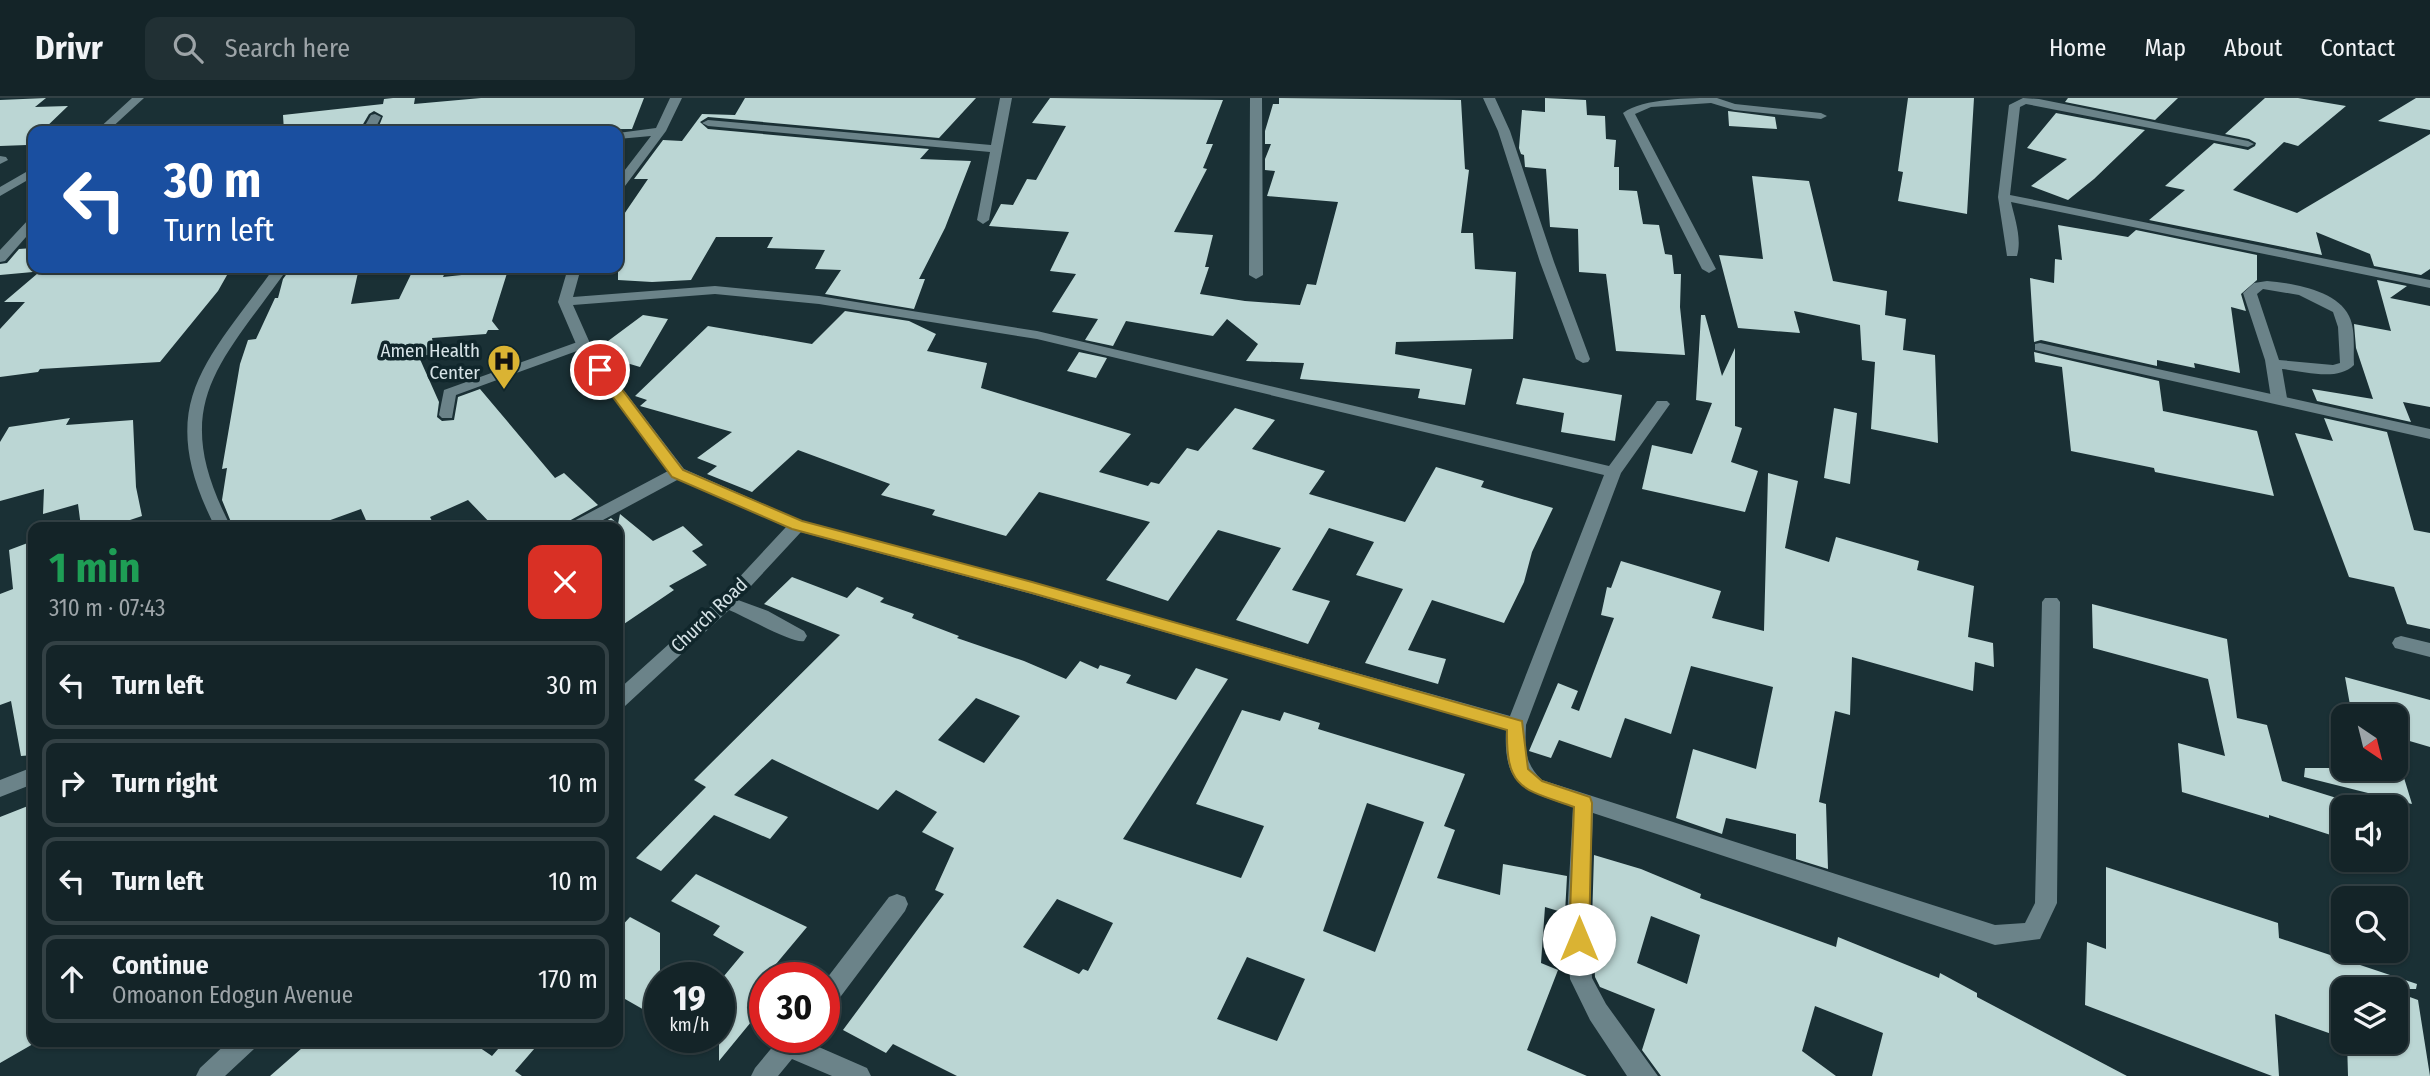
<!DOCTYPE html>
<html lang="en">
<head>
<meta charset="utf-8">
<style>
	:root { --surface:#142428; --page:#213034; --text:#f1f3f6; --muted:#9da4a8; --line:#334145 }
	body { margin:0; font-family:"Fira Sans Condensed",sans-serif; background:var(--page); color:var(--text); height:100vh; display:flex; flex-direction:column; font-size:26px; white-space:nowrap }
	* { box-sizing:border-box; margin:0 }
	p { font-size:23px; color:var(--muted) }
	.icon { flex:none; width:38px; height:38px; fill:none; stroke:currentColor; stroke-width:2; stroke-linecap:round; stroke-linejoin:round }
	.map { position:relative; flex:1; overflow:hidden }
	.sheet { position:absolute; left:28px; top:424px; width:595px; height:525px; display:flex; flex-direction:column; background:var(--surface); border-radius:14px; box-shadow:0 2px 5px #0004,0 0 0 2px var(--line) }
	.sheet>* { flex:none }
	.guide { position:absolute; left:28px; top:28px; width:595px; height:147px; border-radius:14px; box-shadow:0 2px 5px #0004,0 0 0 2px var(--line); background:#1a4fa0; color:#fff; overflow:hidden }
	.needle { width:46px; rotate:145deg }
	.controls { position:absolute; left:2331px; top:606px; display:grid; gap:14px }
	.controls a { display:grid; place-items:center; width:77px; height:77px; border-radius:14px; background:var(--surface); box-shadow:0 2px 5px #0004,0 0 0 2px var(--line); font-size:35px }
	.speed { position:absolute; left:644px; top:864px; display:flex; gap:14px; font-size:35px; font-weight:700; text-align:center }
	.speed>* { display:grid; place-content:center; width:91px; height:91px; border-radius:50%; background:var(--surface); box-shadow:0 2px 5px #0004,0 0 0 2px var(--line); line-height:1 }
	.speed small { font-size:18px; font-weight:400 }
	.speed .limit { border:10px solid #d22; background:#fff; color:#111 }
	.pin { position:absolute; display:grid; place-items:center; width:60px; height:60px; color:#fff; margin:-30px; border:4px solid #fff; border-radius:50%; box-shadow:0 2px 7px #0007 }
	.me { position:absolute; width:77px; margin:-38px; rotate:0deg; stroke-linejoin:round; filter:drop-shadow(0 0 5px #0008) }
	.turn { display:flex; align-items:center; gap:24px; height:147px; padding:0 21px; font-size:32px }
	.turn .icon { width:91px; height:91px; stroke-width:2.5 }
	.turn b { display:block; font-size:49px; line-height:60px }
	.round { display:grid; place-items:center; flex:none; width:74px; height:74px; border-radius:14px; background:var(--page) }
	.summary { display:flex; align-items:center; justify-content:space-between; height:119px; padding:0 21px }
	h1 { font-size:42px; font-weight:700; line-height:52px; color:#1e9e55 }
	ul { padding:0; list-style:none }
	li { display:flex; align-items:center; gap:21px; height:88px; margin:0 14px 10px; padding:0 7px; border:4px solid var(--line); border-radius:14px }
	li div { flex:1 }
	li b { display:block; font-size:26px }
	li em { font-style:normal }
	header { display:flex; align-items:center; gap:42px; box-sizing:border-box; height:98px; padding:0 35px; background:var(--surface); border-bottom:2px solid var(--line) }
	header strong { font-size:33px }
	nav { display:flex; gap:38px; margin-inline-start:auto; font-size:24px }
	.search { width:490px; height:63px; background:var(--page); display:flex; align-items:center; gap:18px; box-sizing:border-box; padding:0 24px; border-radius:14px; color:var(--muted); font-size:26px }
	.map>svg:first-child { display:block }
	.building { fill:#bbd6d4; fill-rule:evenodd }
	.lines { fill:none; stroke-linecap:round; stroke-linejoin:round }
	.lane { fill:#6b8389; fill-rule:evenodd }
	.street { fill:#6b8389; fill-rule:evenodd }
	.route { fill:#dab333; stroke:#8e7421; stroke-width:2 }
	.labels { text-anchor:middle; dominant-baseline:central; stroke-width:7; stroke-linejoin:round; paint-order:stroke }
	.poi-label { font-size:19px; fill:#d6e3e7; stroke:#10262b; text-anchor:end }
	.street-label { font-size:19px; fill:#d6e3e7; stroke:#10262b }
</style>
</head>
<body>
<header>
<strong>Drivr</strong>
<div class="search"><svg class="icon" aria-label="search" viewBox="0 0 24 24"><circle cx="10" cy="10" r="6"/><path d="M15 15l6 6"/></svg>Search here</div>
<nav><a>Home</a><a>Map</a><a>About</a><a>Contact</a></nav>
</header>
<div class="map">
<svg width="2430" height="978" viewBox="0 0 2430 978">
	<rect width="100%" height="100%" fill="#1a3035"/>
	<!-- building -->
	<path class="building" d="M46,0L35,9L68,8L42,33H33V41L27,47L0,48V2Z
		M393,0H415L414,6L481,0H644L632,31H629L377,33L383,18L374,13L369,16L359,33H284L283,17L383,6L384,1Z
		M745,0H976L939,40L708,19L700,24L708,31L929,51L920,61L971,63L945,130L919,181H925L914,211L825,196L841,172L815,171L825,152L767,150L773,139H716L691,182L652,184L618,182V125L648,81H634L663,42L682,43L702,16L735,17Z
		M1050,0L1223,2L1206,46H1213L1203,70L1207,71L1174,134L1213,137L1205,169H1209L1200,196L1245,203L1300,207L1307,186L1316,187L1338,104L1267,98L1275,73L1265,72V61L1271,46H1265V33L1273,6H1279V0L1461,2L1465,71L1469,72L1461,135H1473L1475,171L1516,174L1513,241L1396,244L1395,256L1472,271L1465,307L1418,300L1420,291L1300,281L1304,265L1246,263L1258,246L1227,221L1213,238L1126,223L1113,248L1085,242L1098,221L1052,214L1076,176L1050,173L1069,134L989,128L1001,106L1013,107L1027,81L1036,82L1066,28L1032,25Z
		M1545,0L1586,2L1587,17L1605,18L1606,41L1616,42L1614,69H1619V92L1637,93L1643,126L1659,127L1665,156L1672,157L1674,176H1681L1680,209L1685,257L1616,253L1606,176L1579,174L1578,131L1550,129L1546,71L1525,69L1524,57L1521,56L1519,50L1522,12L1545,14Z
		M1908,0H1974L1967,116L1898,103L1903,74L1898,73Z
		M2068,0H2178L2155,22L2065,4Z
		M2265,0H2298L2346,8L2298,48L2284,44L2233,92L2297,115L2430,36V171L2421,177L2374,168L2370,156L2316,134L2322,157L2149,122L2185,92L2165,88L2214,45L2248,52L2255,48L2256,45L2249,41L2225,36Z
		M2416,0H2430V32L2378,23Z
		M1728,13L1775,19L1777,31L1729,28Z
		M2056,15L2145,32L2094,81L2068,102L2031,88L2067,61L2027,50Z
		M1752,78L1809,83L1833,183L1887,193L1885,217L1906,221L1903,252L1935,257L1938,345L1871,331L1875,264L1862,262L1860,227L1794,213L1800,235L1738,230L1719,157L1763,161Z
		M2058,127L2128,139L2136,132L2257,157V182L2241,196L2246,213L2231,209L2240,275L2194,265L2195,270L2157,262V268L2041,242L2034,244L2030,180L2054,185L2055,161L2062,162Z
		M33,150V174L0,177V166L7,165L19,151Z
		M44,170H231L218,193L160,264L40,271L38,274L0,279V231L25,204H4Z
		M291,170H359L351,206L399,201L414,170H447L443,179L508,172L492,223L499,232H488L486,236L432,240L435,255L419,259L439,304L437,319L442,323L454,322L458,299L480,291L555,380L564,375L598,407L569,423L566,429H494L468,402L430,419L435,429H369L361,411L311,429H233L222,402L227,370L222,371L240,266L248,242L256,241L275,200H278L283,181Z
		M2377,182L2407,188L2390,200L2430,208V309L2403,304L2411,324L2317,303L2312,291L2373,301L2356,250L2354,226L2391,233Z
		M845,213L909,223L936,236L927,253L987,265L981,290L1131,336L1099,374L1148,388L1151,384L1159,386L1187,350L1198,353L1235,310L1275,322L1252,351L1325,373L1309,396L1405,424L1436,369L1484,383L1481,389L1553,410L1532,454L1524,484L1504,525L1432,502L1408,552L1446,561L1438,586L1365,565L1403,491L1356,477L1374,444L1329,430L1292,492L1330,503L1308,546L1236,522L1281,450L1218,432L1168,503L1106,482L1150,424L1039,394L1006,438L932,417L935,412L881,397L890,386L798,352L752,394L707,376L717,368L697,360L732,334L640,308L647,302L635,298L708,228L812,246Z
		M643,217L668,221L640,269L600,257L596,252Z
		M1701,217H1705L1722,278L1735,250V328L1742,330L1731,364L1758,373L1745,414L1642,391L1652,347L1692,356L1712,305L1696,302Z
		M1079,254L1107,260L1096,280L1067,273Z
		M2034,254L2159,283L2163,313L2257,333L2274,398L2155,374L2154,370L2071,353L2062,269L2035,264Z
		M1523,280L1622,297L1615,343L1561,334L1564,315L1516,306Z
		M1834,310L1857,315L1850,386L1824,380Z
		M70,320L66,327L133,322L136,389L142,418L109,429H81L78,406L43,416L44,391L0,403V344L9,329Z
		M2324,320L2387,334L2414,432L2430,435V531L2407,526L2394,489L2349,479L2295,335L2333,343Z
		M1768,375L1798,383L1785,450L1829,464L1836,439L1919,463L1917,472L1974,488L1968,539L1993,545L1994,569L1975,564L1973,593L1852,559L1850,617L1835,613L1819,704L1826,706L1828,771L1796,761V736L1726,720L1722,736L1676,720L1693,651L1756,671L1773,589L1691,568L1671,636L1625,620L1611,660L1559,642L1551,660L1529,653L1558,585L1578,593L1571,610L1579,613L1614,520L1601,517L1607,489L1611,490L1621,463L1721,493L1712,520L1764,533Z
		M620,416L653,443L683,428L703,447L692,453L707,467L669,488L674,492L618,530V429H596L611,420L618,426Z
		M33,443V657L21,658L11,603L0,607V496L13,491L9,452Z
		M792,479L847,500L857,489L884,500L880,504L914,516L912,520L959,538L957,540L1024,563L1066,581L1080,563L1098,571L1100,567L1131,577L1126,585L1176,602L1196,570L1228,581L1123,741L1241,780L1264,728L1196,706L1242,612L1280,623L1284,614L1320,625L1318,631L1465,676L1444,728L1455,732L1437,780L1500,797L1503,766L1567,778L1565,815L1545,809L1541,865L1558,872L1527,952L1587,978H957L893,946L886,955L843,932L944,796L935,792L954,750L922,734L937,714L896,692L878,712L772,661L734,697L788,719L770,741L714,717L661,773L636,760L706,689L694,682L840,537L764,506ZM976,600L1020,618L984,665L938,642ZM1367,705L1424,724L1375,854L1323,833ZM1057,801L1113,825L1088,873L1083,871L1079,876L1023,849ZM1247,859L1305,881L1277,943L1217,921Z
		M2092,506L2227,541L2237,620L2267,627L2282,683L2343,702V741L2269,717V720L2182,694L2178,645L2225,658L2208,581L2093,550Z
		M2345,579L2430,602V649L2396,639V618H2352Z
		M2305,670H2401L2412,706L2304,679Z
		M33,706V946L0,965V719Z
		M1594,757L1641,771L1701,796L1700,800L1836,849L1838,839L1939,880L1940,875L1977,895V899L2127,978H1872L1883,935L1815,908L1802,953L1836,978H1661L1642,952L1655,911L1600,889L1595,879L1593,846L1600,826L1592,823ZM1651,818L1700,837L1687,886L1637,865Z
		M2106,769L2278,825L2279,840L2417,886L2416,891H2343V940L2275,916L2279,978H2272L2085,907L2087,844L2106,851Z
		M696,776L807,829L751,896L765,903V907L719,963V884L744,854L713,837L720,828L671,803Z
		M630,819L660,835V921L618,897V832Z
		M2396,894L2418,902L2430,978H2348L2347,943H2396Z
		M310,943H470L492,958L505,943H541L515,973L522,978H270Z"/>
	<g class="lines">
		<!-- lane -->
		<path class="lane" d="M2267,183C2292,185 2337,192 2349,218C2356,232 2353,252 2354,267C2337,284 2304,273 2282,271L2287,300L2279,305L2271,300L2265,262L2243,195L2254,185ZM2263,191L2299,197L2333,214L2338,229L2340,265L2333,267L2279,262L2257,196Z
			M583,242L588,243V249L456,297L452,320H442L439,317L444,292Z"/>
		<!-- street -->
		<path class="street" d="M132,0H144L108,33H96Z
			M670,0H682L666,33L622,92L618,93V81L651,38L618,41V35L656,30Z
			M1000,0H1012L989,122L983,126L977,122L990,54L708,28L702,25L708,22L991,47Z
			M1250,0H1262L1263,177L1256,181L1249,177Z
			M1483,0H1495L1510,33L1554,164L1590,261L1588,264L1583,265L1576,261L1540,164L1498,33Z
			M1717,0L1735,6L1821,15L1827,18L1821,21L1734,12L1711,5L1651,9L1635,16L1716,171L1709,175L1702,171L1623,15C1644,0 1690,0 1717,0Z
			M2023,0L2039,1L2248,43L2254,46L2248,49L2026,6L2020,9L2010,97L2430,182V190L2011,104C2015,121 2022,141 2017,158H2007L1998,99L2009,7Z
			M375,16L381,19L374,33H362L371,17Z
			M0,58L6,59L8,62L0,66Z
			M33,70V79L0,98V89Z
			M33,120V131L5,163L0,164V152L29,121Z
			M274,170H288C219,268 167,306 231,429H215C153,306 205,266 274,170Z
			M568,170H581L573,199L715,188L819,198L1037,233L1609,368L1657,303H1667L1670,306L1621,375L1526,627C1525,650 1524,665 1542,682L1995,827L2025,825L2035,805L2042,504L2045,500H2057L2060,504L2057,805L2040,841L1995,847L1593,715L1589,821L1592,880L1606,906L1658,978H1627L1590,922L1570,881L1567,821L1573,709C1525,693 1503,689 1506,632L1032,496L801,434L738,502L768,513L804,533L807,538L804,543C793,546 744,518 729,512L625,608L618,610V592L720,500L786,429L679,381L590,429H568L570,425L668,373L579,253L558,204ZM715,196L819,206L1037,241L1604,377L1510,618L1032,484L802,423L684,371L593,252L573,207Z
			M2040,245L2430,331V341L2035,252V246Z
			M2401,538L2430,545V559L2395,550L2392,545L2395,540Z
			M33,669V686L0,699V682Z
			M897,796L905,799L908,806L905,813L832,910L824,913V884L889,799Z
			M780,940H807L805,943L867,970L871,978H832L792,961L778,978H751L755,970Z
			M229,943H258L254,951L225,978H196L200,970Z"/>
	</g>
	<!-- route -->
	<path class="route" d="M600,268L605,269L683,372L802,423L1032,484L1522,623L1528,671L1542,683L1590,699L1592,705L1589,841L1586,847L1579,850L1572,847L1569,841L1574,709C1523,691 1506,692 1507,632L1032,495L792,431L672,379L593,272Z"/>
	<!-- icons -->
	<defs>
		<symbol id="hospital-pin" viewBox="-11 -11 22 30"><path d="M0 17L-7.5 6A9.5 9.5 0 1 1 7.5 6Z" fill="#dab333" stroke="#10262b"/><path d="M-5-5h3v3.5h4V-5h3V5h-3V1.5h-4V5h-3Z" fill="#111"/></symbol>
	</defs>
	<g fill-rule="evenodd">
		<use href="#hospital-pin" x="485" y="244" width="38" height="52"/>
	</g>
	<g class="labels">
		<!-- poi labels -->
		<g class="poi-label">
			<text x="480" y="252">Amen Health<tspan x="480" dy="22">Center</tspan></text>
		</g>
		<!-- street labels -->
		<g class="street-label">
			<text transform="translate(709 517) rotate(-44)">Church Road</text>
		</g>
	</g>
</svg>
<div class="controls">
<a><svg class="needle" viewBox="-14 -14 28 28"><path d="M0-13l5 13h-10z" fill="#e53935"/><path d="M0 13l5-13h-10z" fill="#9da4a8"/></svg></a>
<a><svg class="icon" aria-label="sound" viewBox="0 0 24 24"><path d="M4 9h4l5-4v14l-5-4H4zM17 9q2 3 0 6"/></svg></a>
<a><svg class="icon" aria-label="search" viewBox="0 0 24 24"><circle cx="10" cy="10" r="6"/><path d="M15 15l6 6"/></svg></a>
<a><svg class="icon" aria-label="layers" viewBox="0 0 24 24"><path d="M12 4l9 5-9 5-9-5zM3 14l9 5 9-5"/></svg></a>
</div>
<div class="speed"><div>19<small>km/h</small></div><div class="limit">30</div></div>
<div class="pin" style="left:600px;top:272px;background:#d93025"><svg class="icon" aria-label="arrive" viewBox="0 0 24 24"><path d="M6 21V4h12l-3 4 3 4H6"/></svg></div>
<svg class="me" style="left:1579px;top:841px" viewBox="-20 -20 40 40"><circle r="19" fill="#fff"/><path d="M0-13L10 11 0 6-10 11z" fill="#dab333"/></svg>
<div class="guide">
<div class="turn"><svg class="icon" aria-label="left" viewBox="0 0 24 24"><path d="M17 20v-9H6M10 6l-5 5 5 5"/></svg><div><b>30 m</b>Turn left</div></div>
</div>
<section class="sheet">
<div class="summary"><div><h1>1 min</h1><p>310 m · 07:43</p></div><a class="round" style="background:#d93025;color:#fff"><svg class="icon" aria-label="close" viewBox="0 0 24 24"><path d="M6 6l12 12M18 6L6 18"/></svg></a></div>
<ul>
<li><svg class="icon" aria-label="left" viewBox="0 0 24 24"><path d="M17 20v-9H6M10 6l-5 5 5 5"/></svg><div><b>Turn left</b></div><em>30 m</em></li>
<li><svg class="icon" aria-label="right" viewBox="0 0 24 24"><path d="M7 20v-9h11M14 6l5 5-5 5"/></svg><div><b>Turn right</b></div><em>10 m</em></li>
<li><svg class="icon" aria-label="left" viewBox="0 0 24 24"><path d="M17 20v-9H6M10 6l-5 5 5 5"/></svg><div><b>Turn left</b></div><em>10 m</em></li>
<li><svg class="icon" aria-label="ahead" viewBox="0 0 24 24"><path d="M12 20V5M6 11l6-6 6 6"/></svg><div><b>Continue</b><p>Omoanon Edogun Avenue</p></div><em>170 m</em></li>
</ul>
</section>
</div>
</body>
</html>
